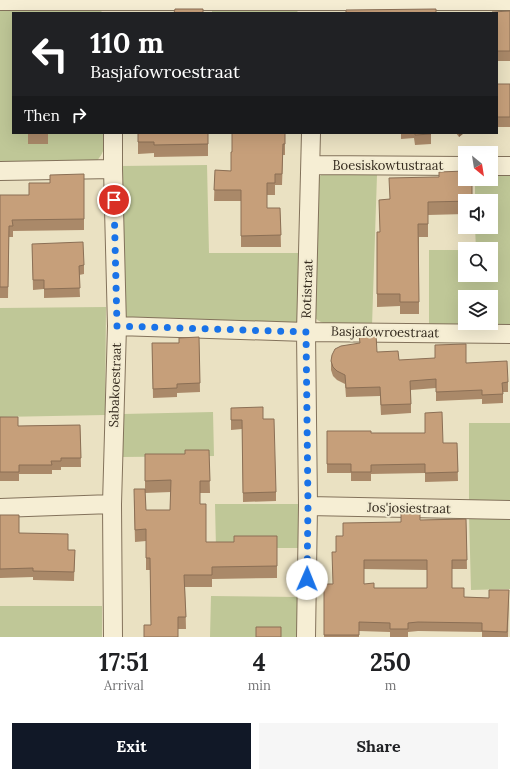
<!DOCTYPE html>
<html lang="en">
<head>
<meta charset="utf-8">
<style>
	:root { --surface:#fff; --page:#f6f6f6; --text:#202124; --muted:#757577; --accent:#111827 }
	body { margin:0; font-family:Lora,serif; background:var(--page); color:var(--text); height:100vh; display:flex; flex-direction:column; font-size:15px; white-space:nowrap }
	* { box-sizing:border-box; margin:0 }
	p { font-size:13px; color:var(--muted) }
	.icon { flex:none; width:22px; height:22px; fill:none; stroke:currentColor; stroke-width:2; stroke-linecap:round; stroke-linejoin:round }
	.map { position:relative; height:637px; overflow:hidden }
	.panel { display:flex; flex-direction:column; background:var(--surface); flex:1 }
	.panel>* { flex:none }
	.guide { position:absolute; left:12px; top:12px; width:486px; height:122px; border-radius:0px; box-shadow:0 4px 16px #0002; background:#202124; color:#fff; overflow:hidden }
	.needle { width:26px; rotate:150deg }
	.fabs { position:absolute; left:458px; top:146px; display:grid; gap:8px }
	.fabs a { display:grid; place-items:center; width:40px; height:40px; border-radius:0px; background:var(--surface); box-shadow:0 4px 16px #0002; font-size:20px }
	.pin { position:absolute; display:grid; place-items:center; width:34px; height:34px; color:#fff; margin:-17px; border:2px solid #fff; border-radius:50%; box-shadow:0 1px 4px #0007 }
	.me { position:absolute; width:44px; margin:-22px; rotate:1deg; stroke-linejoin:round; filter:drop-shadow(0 0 3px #0008) }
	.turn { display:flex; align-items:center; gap:14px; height:84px; padding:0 12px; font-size:18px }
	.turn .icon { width:52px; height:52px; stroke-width:2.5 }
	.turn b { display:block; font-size:28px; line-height:34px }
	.then { display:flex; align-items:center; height:38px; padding:0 12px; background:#0003; gap:8px; font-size:15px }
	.eta { display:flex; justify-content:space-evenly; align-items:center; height:68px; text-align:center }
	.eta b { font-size:24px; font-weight:700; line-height:28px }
	.button { display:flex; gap:8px; margin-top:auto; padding:8px 12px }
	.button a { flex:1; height:46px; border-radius:0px; background:var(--accent); color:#fff; font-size:16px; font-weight:700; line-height:46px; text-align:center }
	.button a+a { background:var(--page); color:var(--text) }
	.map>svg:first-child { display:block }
	.green { fill:#bfc797; fill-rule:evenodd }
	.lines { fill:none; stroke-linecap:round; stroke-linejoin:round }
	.minor-casing { stroke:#83725b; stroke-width:20 }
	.minor { stroke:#f6eed4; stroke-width:18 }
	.wall { fill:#aa8969; fill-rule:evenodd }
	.shaded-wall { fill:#8b6f55 }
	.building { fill:#c69f7a; stroke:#8b6f55; fill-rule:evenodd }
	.route { stroke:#1a73e8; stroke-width:7; stroke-dasharray:0 12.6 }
	.labels { text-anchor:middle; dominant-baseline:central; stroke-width:4; stroke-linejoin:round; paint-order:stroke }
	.street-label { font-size:13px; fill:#342a1e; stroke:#f2ebd1 }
</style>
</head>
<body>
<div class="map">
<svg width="510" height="637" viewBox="0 0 510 637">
	<rect width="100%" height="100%" fill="#eae1c2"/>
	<!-- green -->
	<path class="green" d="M212,6L293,7L299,13H212Z
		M0,7L99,9L103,13H13V133H105C105,147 105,152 95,163L0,166Z
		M207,165L209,253H302L298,321L292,325L124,317L121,166Z
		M330,172L377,175L372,326C354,326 330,331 315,318L316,181L321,175Z
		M491,172L510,173V327H429V250H465V275H491V249H476L475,227H491V201H475V179H491ZM465,297H491V323H465Z
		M106,307L105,415L0,417V308Z
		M213,412L214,456L123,457V414Z
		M469,423H510V504H469Z
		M215,504H305L304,548H216Z
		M469,515H510V589L471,590Z
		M211,596L298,597L297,637H210Z
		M0,606H102V637H0Z"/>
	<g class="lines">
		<defs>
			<path id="minor" d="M0,1H510
				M311,165L465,166
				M491,166H510
				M0,171L113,169
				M117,326L306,332L510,334
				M308,506L510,510
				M0,508L112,504
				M113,637L112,504L117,326L113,169V133
				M306,637L308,506L306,332L311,133"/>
		</defs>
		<!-- minor casing -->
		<use href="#minor" class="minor-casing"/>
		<!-- minor -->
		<use href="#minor" class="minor"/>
	</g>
	<!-- wall -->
	<path class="wall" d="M510,11V61H497V13Z
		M497,84H510V127H497Z
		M28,133H48V144H28Z
		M138,133H208V156L154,157V153L138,154Z
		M232,133H285V155H283L282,185H275V195H267V208H280L281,247H241V201H214L215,170L231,171L232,152Z
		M401,133H431V144L415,145L414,138L401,139Z
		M456,133H464L459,137Z
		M84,174V230L13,231V237H9L8,298H0V195H29L50,183Z
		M389,199L465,201V214L428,215V237H419V314H400V306L377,307V232H380Z
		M32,244L84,265V274L79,275L80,297L44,298V289L33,290Z
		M199,337L200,392L177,393V397L153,398L152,343H179Z
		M377,352L399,360L466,363L508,382V392H503V403L482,404V399L436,401V388L411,390V413L381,415L380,396L346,397L345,384L337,380L333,376L331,370V361Z
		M231,408L263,419L276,492V501L243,502L242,429L231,430Z
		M0,417L18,426L80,425L81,467H61V470H52V474H19V481H0Z
		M327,431L371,433L443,443H457L458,481L425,482V473L371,474V481H351V473H327Z
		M209,450L210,493H200V504L206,542H234L277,536V578L212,579V587H185L186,629H178L151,625L150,570H146V541L135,542L134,501L145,489V454H185ZM171,492L170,510H146L145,493Z
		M0,515L19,533L68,550H75L74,581L33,580V577L0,578Z
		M466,519L467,569H452V588L464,597L489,598L509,590L508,637H482V632L418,631L408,632V637H390V632L359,631V637H324V584H333L336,552L401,522L420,520ZM364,569L427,570V588H374L364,584Z"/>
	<!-- shaded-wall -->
	<path class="shaded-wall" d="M459,133H464L459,137Z"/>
	<!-- building -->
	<path class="building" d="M175,9H203V13H174Z
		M436,9V13H346V10Z
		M510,11V51H497V13H492V12Z
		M497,84H510V117H497Z
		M138,133H208V144L154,145V142H138Z
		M232,133H285V144H283L282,174H275V183H267V208H280L281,235L241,236V190H214L215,170L231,171V152H232Z
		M415,133H431V134L415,135Z
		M465,171V179H472V201L428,202V224H418L419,302H400V294H377V232H380L379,200L390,199L389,178L435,177H439V172Z
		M84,174V219L12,220L13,226H9L8,287H0V195H29V183H50V175Z
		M83,242L84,265L79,266L80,288L44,289V280H33L32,244Z
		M376,334L377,352L398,351L399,360L435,358V345L466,344V363L507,361L508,382L502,383L503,394L482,395V390L436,392V379L410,381L411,404L381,405L380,387L346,388L345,375L337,371L333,367L331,361L332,355L335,349L341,346L360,343L359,335Z
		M199,337L200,383L177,384V388L153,389L152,343H179V338Z
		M263,407V419H274L276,492L243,493L242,420H231V408Z
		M442,412L443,443H457L458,472L425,473V464L371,465V472H351V464H327V431H371V433H425V413Z
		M0,417H18V426L80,425L81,458H61V461H51L52,465H19V472H0Z
		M185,450H209L210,481H200V504H206V542H234V536H277V566L212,567V575H184L186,617H178V637H144V625H151L150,558H146V529L135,530L134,489H145L146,510H170L171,480L145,481V454H185Z
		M401,512H420V520L466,519L467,560H452V588H464V597L489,598V590H509L507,632L482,631V623L418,622L408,623V629H390V623L359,622V635H324V584H333L332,552H336V536H343V523L401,522ZM364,560H427V588H374V583L364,584Z
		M0,515H19V533L68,534V550H75L74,572L33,571V568L0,569Z
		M256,627H281V637H256Z"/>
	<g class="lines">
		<!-- route -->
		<path class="route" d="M114,200L117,326L306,332L308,506L307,579"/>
	</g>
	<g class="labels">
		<!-- street labels -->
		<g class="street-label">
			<text x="388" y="165">Boesiskowtustraat</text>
			<text transform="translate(307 289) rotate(-88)">Rotistraat</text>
			<text transform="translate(385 332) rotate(1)">Basjafowroestraat</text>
			<text transform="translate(115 385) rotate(-88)">Sabakoestraat</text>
			<text transform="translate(409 508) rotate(1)">Jos'josiestraat</text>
		</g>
	</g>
</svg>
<div class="fabs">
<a><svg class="needle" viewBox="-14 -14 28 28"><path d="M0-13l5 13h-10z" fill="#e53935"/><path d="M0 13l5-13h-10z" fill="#757577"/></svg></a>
<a><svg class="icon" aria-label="sound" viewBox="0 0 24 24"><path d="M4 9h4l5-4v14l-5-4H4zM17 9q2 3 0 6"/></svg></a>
<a><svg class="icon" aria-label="search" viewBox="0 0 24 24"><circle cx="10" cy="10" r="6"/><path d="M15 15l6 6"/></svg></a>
<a><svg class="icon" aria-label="layers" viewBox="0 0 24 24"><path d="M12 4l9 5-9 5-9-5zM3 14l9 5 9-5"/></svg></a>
</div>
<div class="pin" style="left:114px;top:200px;background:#d93025"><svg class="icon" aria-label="arrive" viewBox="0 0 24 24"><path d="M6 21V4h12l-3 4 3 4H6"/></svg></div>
<svg class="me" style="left:307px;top:579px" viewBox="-20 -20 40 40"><circle r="19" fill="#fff"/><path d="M0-13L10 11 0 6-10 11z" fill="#1a73e8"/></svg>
<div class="guide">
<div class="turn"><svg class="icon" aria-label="left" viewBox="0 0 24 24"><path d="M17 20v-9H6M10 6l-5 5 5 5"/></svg><div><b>110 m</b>Basjafowroestraat</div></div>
<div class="then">Then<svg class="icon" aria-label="right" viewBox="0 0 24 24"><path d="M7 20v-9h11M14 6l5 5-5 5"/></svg></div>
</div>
</div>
<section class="panel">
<div class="eta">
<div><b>17:51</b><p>Arrival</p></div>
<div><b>4</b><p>min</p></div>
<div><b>250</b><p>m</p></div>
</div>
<div class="button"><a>Exit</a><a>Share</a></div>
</section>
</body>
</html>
